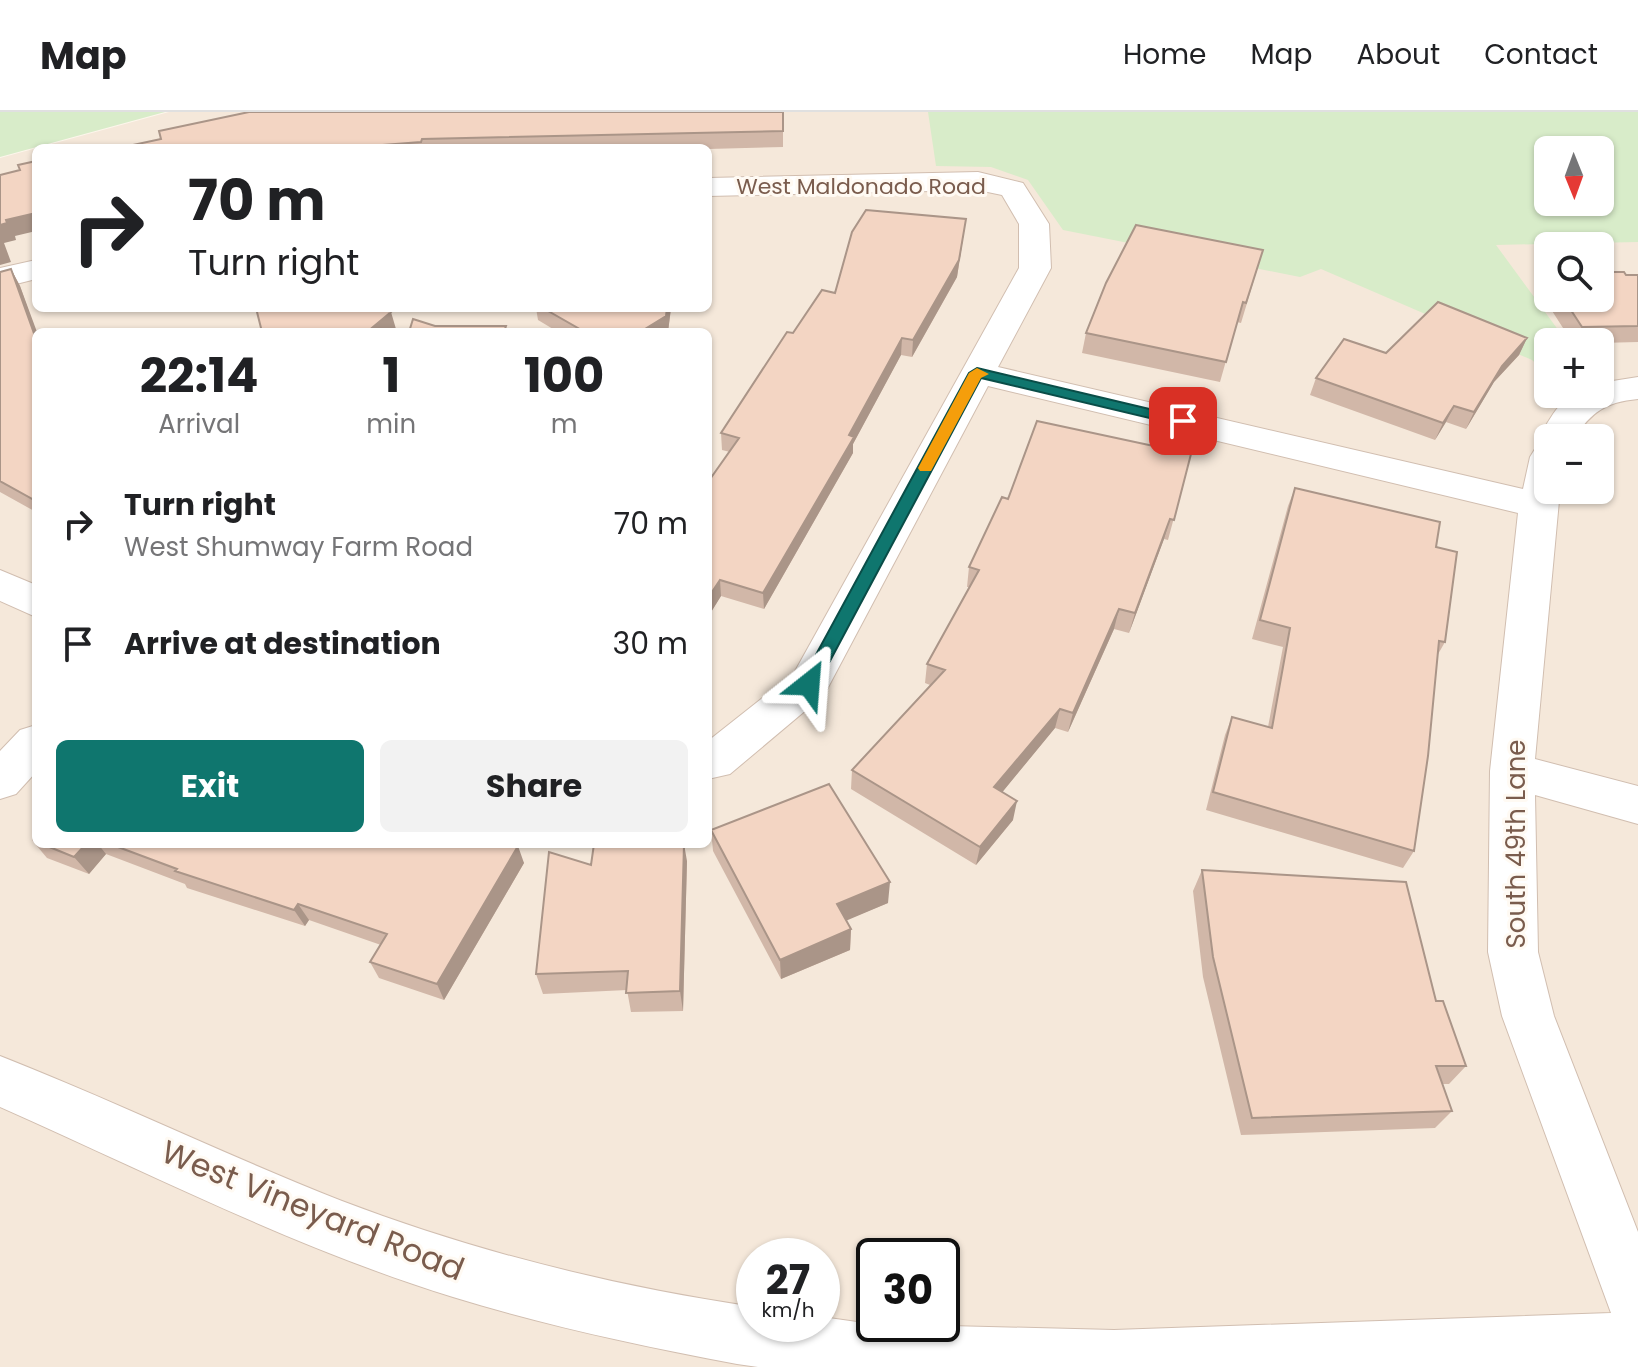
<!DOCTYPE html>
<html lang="en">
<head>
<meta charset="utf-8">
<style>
	:root { --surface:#fff; --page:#f2f2f2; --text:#202124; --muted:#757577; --line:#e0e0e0; --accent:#0f766e }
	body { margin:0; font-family:Poppins,sans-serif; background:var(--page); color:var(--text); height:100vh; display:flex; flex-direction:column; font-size:30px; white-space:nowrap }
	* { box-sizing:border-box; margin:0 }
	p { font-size:26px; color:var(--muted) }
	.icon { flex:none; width:44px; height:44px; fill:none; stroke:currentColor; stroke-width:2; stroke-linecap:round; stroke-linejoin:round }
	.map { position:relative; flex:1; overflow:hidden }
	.details { position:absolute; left:32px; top:216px; width:680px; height:520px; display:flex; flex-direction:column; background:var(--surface); border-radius:12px; box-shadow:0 2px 6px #0004 }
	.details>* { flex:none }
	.hud { position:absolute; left:32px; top:32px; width:680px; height:168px; border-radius:12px; box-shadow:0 2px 6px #0004; background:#fff; color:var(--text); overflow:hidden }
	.needle { width:52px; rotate:179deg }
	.fabs { position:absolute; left:1534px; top:24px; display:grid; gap:16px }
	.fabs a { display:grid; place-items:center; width:80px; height:80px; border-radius:12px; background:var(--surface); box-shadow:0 2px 6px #0004; font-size:40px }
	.speed { position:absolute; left:736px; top:1126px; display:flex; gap:16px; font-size:40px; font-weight:700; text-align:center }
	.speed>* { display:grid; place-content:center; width:104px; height:104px; border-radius:50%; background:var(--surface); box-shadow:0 2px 6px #0004; line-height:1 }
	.speed small { font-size:20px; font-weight:400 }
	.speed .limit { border:4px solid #111; border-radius:12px; background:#fff; color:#111 }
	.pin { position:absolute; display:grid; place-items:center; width:68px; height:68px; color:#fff; margin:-34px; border-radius:16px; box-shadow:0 4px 12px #0006 }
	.me { position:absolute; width:88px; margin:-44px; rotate:28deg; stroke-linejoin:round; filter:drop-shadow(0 0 6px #0008) }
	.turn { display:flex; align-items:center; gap:28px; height:168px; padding:0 24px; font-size:36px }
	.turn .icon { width:104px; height:104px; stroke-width:2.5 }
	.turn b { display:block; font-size:56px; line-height:68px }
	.eta { display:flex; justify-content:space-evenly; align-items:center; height:136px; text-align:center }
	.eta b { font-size:48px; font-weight:700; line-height:56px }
	.button { display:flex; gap:16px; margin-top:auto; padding:16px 24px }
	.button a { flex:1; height:92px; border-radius:12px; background:var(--accent); color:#fff; font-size:32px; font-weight:700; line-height:92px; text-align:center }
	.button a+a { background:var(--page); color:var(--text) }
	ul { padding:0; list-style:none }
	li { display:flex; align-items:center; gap:24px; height:120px; padding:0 24px }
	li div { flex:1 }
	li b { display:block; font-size:30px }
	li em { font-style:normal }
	header { display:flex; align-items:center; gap:48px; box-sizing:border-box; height:112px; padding:0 40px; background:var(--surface); border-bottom:2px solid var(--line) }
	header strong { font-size:38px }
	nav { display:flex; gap:44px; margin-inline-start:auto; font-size:28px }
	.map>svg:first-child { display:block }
	.residential { fill:#f5e8da; fill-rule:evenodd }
	.green { fill:#d8ecc9; fill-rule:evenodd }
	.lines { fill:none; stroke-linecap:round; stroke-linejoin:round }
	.minor-casing { stroke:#d1beb0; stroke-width:2 }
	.minor { fill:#fff; fill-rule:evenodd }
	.wall { fill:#d1b7a8 }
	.shaded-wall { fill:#aa9588 }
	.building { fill:#f3d5c3; stroke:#aa9588; stroke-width:2 }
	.route { fill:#0f766e; stroke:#0a4d48; stroke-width:2 }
	.slow { fill:#f59e0b }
	.labels { text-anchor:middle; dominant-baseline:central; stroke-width:6; stroke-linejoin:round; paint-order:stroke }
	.far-street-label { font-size:22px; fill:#7a5c4d; stroke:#fffaf3 }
	.street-label { font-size:26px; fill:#7a5c4d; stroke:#fffaf3 }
	.near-street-label { font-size:32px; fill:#7a5c4d; stroke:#fffaf3 }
</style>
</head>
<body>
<header>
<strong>Map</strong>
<nav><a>Home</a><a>Map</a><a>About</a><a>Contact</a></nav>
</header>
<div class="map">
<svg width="1638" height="1255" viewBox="0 0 1638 1255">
	<rect width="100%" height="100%" fill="#fdf6ec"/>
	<!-- residential -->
	<path class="residential" d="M169,0H1638V1255H0V46ZM36,36H708V196H36ZM1548,38H1600V90H1548ZM1548,134H1600V186H1548ZM36,220H708V732H36ZM1548,230H1600V282H1548ZM1548,326H1600V378H1548ZM754,1144H822V1212H754ZM874,1144H942V1212H874Z"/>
	<!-- green -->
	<path class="green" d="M0,0H165L0,45Z
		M928,0H1638V130L1496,133L1567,230H1548V263L1532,248L1321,157L1300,165L1063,118L1028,68L991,55L936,54ZM1548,38H1600V90H1548Z"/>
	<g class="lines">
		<defs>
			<path id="minor" d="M978,60L1023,71L1049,112L1051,156L998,255L1523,377L1530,345L1535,337L1543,334L1538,326C1559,294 1559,282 1600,282V271L1638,265V287C1605,290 1592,300 1574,326H1548V378H1560L1535,647L1638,674V712L1535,683L1538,840L1554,904L1638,1120V1255H758L737,1252C641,1234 547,1214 453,1185C297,1137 149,1061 0,995V944C115,989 227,1044 342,1089C475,1140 614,1174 754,1195V1212H822V1205L871,1212L1114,1218L1611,1201L1502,904L1488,840L1490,659L1518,401L988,274L824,583L730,662L708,667V629L794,561L1019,156V112L1002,83L978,78L708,84V66Z
				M36,148V167L0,176V156Z
				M0,458L36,473V505L0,489Z
				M36,613V660L16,682L0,687V639L20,618Z"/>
		</defs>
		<!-- minor casing -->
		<use href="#minor" class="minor-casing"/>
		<!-- minor -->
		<use href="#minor" class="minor"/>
	</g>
	<!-- wall -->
	<path class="wall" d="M783,0V35L708,37L119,36Z
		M966,107L957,165L912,245L901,243L853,332V341L764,497L721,484L708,505V370L730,340L722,338L721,321L793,221L835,181Z
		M1263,138L1241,211L1237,210L1220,270L1082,241L1086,221Z
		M11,157L20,174L36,220V400L0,380V160Z
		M1546,161H1548V186H1600L1626,163H1638V230L1600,231V230H1572L1538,177Z
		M536,196H671L668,220H558L538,208Z
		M1527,226L1519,243L1494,270L1466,317L1446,310L1435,328L1310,283L1316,266L1386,241Z
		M1191,342L1168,428L1164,427L1129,521L1114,517L1068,620L1055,616L1002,680L1013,708L976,753L851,677L852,658L930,573L925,571L927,552L969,475H967L969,455L1008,387Z
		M1295,376L1436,435L1445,530L1437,544L1414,739L1403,756L1206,698L1225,623L1232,605L1268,615L1283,535L1252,527L1288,394Z
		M711,718L888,791L846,808L851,817L850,838L781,867L713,739Z
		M36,724V732H512L524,751L444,888L379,866L370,850L381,833L309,808L305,814L187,776L185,772L106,742L89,762L47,746L32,728Z
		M687,749L683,899L631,900L627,878L543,882L536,862L591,753Z
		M1202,758L1466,954L1449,972H1442L1452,999L1435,1016L1241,1023L1203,865L1193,779Z"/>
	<!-- shaded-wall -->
	<path class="shaded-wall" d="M36,101V119L15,124L16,128L4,131L11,150L0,153V113L6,108Z
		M966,107L957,165L912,245L913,228Z
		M11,157L20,174L37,220L36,227Z
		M667,196H671L668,220H640Z
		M391,200L396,217L392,220H367Z
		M902,226L901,243L853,332V341L764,497L763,481Z
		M1527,226L1519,243L1494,270L1466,317L1474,300L1502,254Z
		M1454,294L1446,310L1435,328L1443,311Z
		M1170,407L1164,427L1129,521L1135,501Z
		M720,468L721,484L708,505V486Z
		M1119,497L1114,517L1068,620L1073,601Z
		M1060,597L1055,616L991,694L994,675Z
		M1017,689L1013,708L976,753L980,735Z
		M86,732H98L106,742L89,762L74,745Z
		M684,732L687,749L683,899L680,879Z
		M518,734L524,751L444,888L437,872Z
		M890,770L888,791L836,813L837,792Z
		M298,792L309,808L305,814L294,798Z
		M851,817L850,838L781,867L780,848Z"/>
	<!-- building -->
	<path class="building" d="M249,0H783V19L422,27L421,30L344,36H119L161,27L159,19Z
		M36,49V101L6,108L7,111L0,113V63L20,58L18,53Z
		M866,98L966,107L959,148L913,228L902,226L849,323L854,325L763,481L720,468L708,486V370L739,326L721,321L787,220L793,221L822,178L835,181L852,120Z
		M1136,113L1263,138L1246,191L1243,190L1226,250L1086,221L1106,171Z
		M11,157L36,227V389L0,369V160Z
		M1600,160H1624L1626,163H1638V214L1582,215L1563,186H1600Z
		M1438,190L1527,226L1502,254L1474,300L1454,294L1443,311L1316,266L1344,227L1386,241Z
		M256,196H378L391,200L367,220H262Z
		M543,196H667L666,204L640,220H585Z
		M413,207L435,214H506L504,220H409Z
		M1037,309L1191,342L1174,408L1170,407L1135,501L1119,497L1073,601L1060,597L994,675L1017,689L980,735L852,658L945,558L927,552L979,458L969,455L1002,385L1008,387Z
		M1295,376L1440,410L1436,435L1457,440L1445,530L1439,529L1428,644L1414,739L1213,680L1232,605L1272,616L1290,516L1260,508Z
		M829,672L890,770L837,792L851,817L780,848L711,718Z
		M42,732H86L74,745Z
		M110,732H512L518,734L437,872L370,850L387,822L298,792L294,798L175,759L177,757Z
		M594,732H684L680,879L626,881L628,859L536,862L549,740L591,753Z
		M1202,758L1406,770L1436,889H1443L1466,954H1436L1452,999L1252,1006L1213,845Z"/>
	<!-- route -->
	<path class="route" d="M977,256L1183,305L1191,309L1183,314L981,266L815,577H802L800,572L969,261Z"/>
	<!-- slow -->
	<path class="slow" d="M977,256L989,262L981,266L931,359H920L918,356L969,261Z"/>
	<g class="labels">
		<!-- far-street labels -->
		<g class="far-street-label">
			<text x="861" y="74">West Maldonado Road</text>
		</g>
		<!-- street labels -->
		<g class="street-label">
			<text transform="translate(1516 732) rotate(-90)">South 49th Lane</text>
		</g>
		<!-- near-street labels -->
		<g class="near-street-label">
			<text transform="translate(313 1098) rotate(22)">West Vineyard Road</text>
		</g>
	</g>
</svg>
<div class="fabs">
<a><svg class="needle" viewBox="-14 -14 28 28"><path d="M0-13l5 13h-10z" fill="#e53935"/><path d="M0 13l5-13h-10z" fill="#757577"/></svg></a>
<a><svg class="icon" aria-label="search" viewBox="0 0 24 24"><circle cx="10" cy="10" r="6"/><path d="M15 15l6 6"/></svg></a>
<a>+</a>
<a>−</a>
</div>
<div class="speed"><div>27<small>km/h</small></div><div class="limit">30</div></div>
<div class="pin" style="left:1183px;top:309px;background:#d93025"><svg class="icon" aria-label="arrive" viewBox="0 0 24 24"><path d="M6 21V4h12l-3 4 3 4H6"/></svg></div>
<svg class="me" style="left:809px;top:572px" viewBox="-20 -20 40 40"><path d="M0-17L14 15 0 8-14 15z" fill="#0f766e" stroke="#fff" stroke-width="4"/></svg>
<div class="hud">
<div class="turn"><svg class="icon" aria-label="right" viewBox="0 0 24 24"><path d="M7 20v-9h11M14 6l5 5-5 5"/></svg><div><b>70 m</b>Turn right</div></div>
</div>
<section class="details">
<div class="eta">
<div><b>22:14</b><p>Arrival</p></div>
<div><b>1</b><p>min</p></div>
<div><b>100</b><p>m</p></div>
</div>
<ul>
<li><svg class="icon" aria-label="right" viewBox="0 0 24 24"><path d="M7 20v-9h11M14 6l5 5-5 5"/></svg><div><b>Turn right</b><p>West Shumway Farm Road</p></div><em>70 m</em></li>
<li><svg class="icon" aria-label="arrive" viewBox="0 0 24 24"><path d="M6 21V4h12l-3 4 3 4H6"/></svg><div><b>Arrive at destination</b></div><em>30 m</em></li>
</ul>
<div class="button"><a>Exit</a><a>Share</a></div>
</section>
</div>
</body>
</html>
